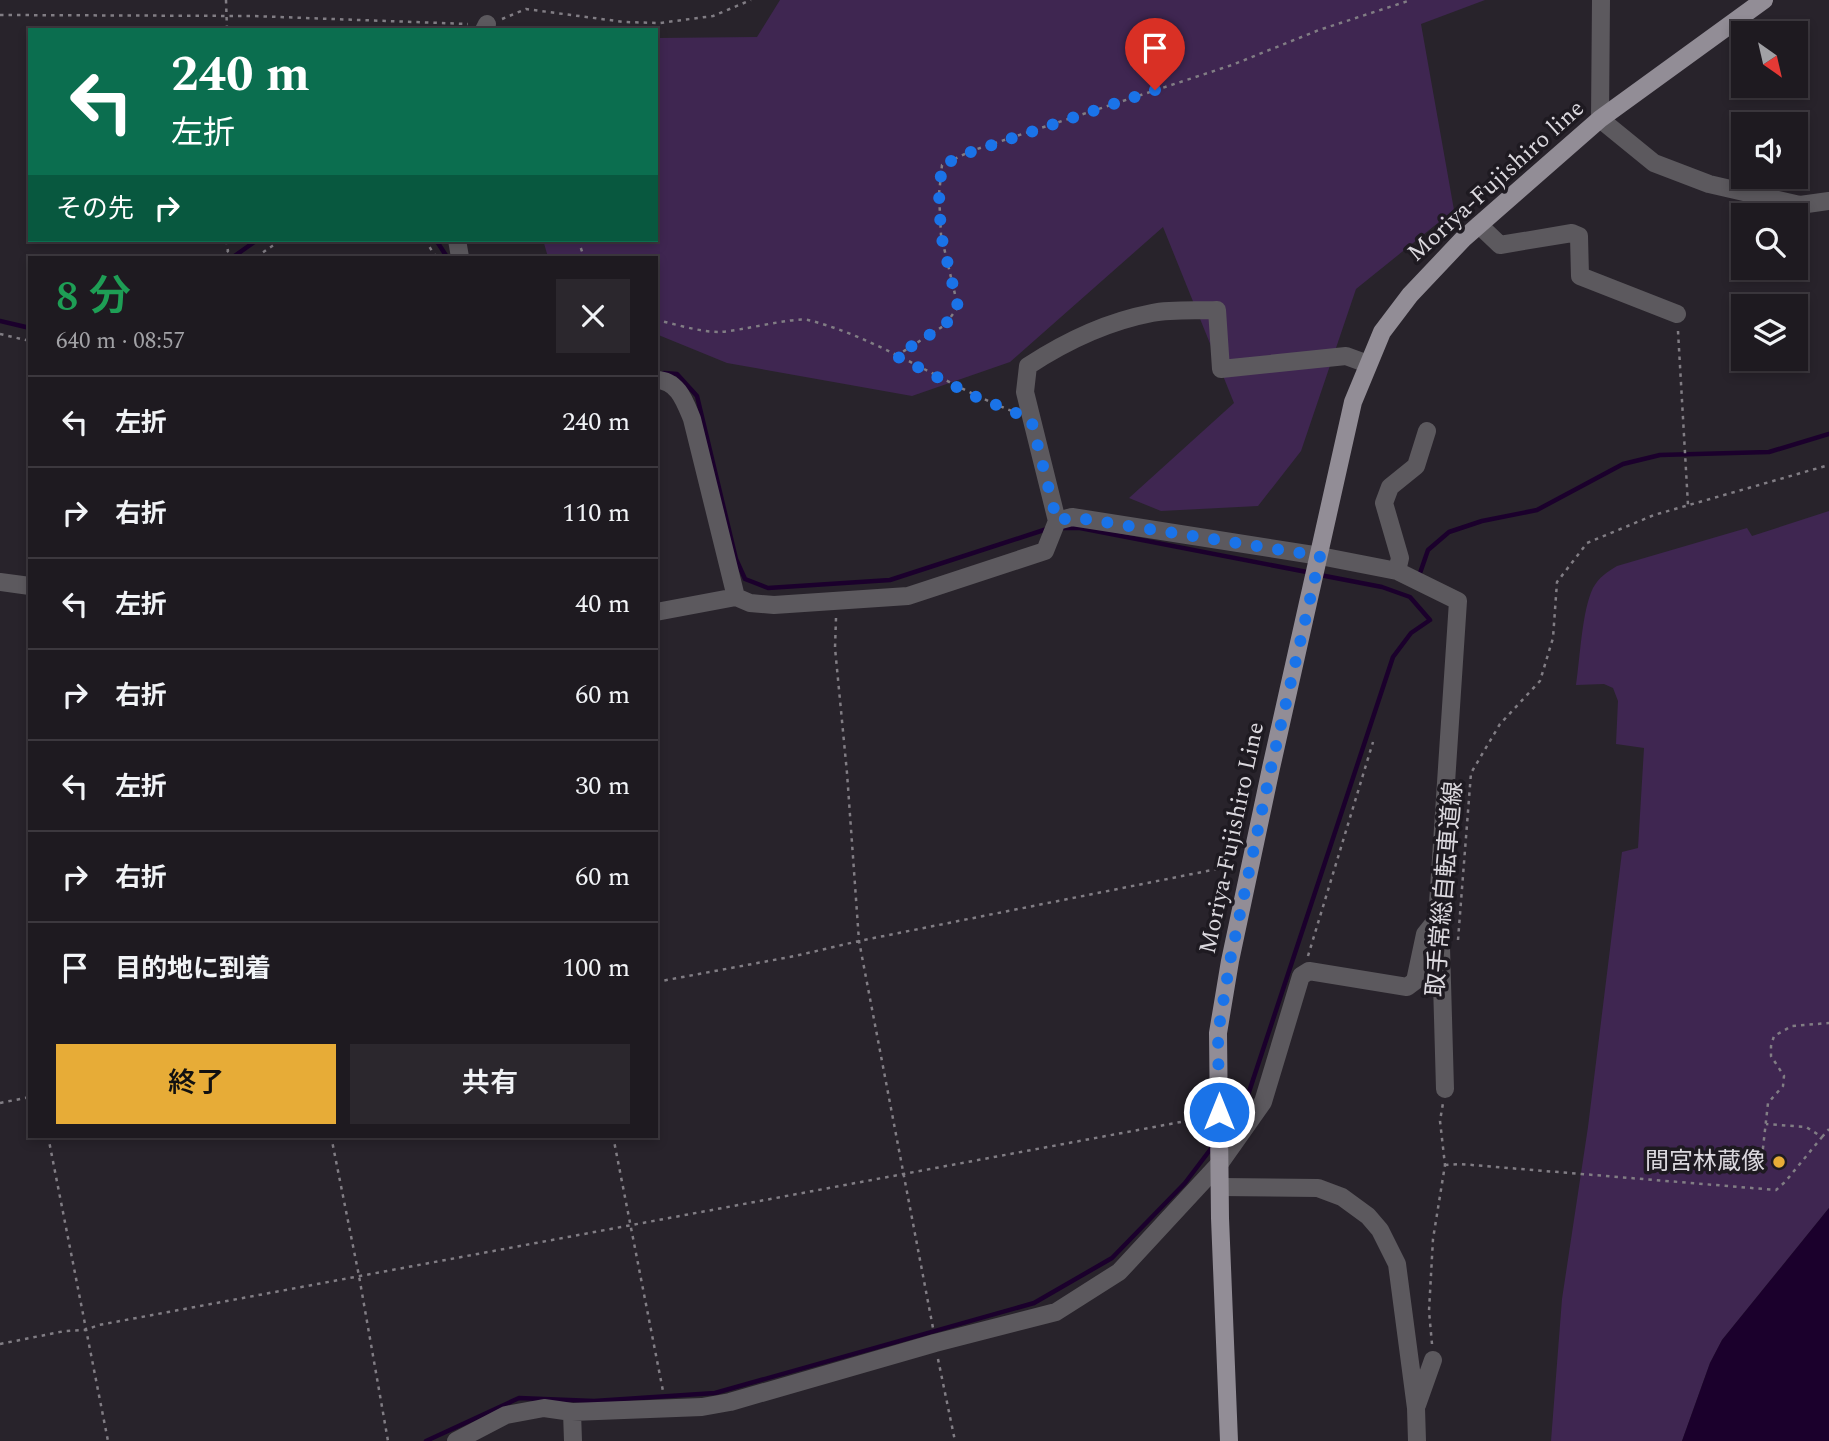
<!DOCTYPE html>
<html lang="ja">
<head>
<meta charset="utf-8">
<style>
	:root { --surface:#1e1a20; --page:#2b272d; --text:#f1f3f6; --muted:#a1a1a5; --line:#3c383e; --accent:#e7ac37 }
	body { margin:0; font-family:Spectral,"Noto Sans JP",serif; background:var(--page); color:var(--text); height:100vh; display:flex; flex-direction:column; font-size:26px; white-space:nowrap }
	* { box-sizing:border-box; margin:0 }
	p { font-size:23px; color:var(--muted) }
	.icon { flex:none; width:38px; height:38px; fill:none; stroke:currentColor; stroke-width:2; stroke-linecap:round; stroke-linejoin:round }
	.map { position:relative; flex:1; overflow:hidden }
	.side { position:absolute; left:28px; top:256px; width:630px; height:882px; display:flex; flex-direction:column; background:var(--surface); border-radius:0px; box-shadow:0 4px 10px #0003,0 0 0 2px var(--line) }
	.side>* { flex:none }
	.banner { position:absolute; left:28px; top:28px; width:630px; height:214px; border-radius:0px; box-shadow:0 4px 10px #0003,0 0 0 2px var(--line); background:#0b6e4f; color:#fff; overflow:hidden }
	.needle { width:46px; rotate:146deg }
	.controls { position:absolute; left:1731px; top:21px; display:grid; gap:14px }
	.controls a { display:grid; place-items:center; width:77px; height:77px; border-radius:0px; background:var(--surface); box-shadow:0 4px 10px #0003,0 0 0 2px var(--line); font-size:35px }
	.pin { position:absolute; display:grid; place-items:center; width:60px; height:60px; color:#fff; margin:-72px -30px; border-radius:50% 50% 50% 0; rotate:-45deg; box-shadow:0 0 7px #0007 }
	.pin .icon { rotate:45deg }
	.me { position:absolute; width:77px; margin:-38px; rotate:0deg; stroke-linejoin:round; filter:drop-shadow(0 0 5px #0008) }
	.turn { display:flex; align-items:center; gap:24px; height:147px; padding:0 28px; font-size:32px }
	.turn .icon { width:91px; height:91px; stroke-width:2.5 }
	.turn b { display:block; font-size:49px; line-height:60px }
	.then { display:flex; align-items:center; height:66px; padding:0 28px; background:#0003; gap:14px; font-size:26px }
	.round { display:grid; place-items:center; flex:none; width:74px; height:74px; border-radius:0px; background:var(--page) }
	.head { display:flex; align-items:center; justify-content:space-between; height:119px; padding:0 28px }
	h1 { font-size:42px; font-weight:600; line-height:52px; color:#1e9e55 }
	.button { display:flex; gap:14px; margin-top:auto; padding:14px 28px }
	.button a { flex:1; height:80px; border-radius:0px; background:var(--accent); color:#111; font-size:28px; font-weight:600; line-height:80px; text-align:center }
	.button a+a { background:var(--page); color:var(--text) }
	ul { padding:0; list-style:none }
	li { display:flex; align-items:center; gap:21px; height:91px; padding:0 28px; border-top:2px solid var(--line) }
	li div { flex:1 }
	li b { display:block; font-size:26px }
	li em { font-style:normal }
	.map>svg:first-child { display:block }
	.green { fill:#3f2651 }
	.water { fill:#1b002c }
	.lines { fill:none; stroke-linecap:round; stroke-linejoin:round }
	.stream { stroke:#1b002c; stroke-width:4.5 }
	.path { stroke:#817d84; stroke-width:2.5; stroke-dasharray:3.5 5; stroke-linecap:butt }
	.minor { stroke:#5c595e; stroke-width:18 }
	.major { stroke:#928d96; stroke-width:18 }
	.route { stroke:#1a73e8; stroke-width:12; stroke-dasharray:0 21.6 }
	.poi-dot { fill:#e7ac37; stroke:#1e1a21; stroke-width:2.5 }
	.labels { text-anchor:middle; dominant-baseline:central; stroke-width:7; stroke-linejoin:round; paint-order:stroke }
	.street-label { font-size:24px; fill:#dbd8de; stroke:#1e1a21 }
	.poi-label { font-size:24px; fill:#dbd8de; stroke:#1e1a21; text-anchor:end }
</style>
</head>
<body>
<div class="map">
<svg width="1829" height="1441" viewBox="0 0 1829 1441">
	<rect width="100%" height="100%" fill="#28232b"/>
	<!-- green -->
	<path class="green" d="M780,0H1485L1421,24L1454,210L1356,289L1301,451L1258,506L1161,511L1129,498L1234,403L1163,227L1010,362L912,396L727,363L656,334V257H548L543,240H656V38L757,37Z
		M1829,511V1208L1722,1340L1710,1363L1682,1441H1551L1562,1299L1588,1127L1622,852L1638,848L1644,748L1616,744L1618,701L1613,688L1604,684L1576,685C1580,659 1582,610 1593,588C1599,577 1607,572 1617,566L1747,528L1752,536Z"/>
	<!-- water -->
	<path class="water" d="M1829,1208V1441H1682L1710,1363L1722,1340Z"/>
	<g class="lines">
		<!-- stream -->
		<path class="stream" d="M436,240L447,257
			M233,257L257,240
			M0,321L30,328
			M664,373L677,374L697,396L736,559L745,579L768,588L890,580L1050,528
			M1059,528H1080L1312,573
			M1419,576L1428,550L1449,532L1482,521L1537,510L1623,464L1660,455L1769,452L1829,434
			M1225,1131L1245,1104L1393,657L1411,633L1430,620L1410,597L1382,587L1320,575
			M426,1441L519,1398L594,1401L715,1393L1034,1303L1112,1258L1185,1183L1213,1146"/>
		<!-- path -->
		<path class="path" d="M226,0L227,30
			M0,15L252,16L468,24
			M502,19L526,9L624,22L660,23L713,16L751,0
			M425,240L436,257
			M578,240L584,257
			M220,257L228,251L226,240
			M256,257L281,240
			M656,320C676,324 699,332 719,332C741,331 793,317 808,320C877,337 945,385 1012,411
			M1678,331L1688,505
			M0,334L30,341
			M896,356L945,325L958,307L941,235L939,194L942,165L971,151L1232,65L1319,30L1411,0
			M836,618L835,648L847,773L859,941L933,1328
			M1458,940L1471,773L1500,724L1540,681L1553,638L1557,582L1587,543L1654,515L1829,465
			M1308,956L1373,742
			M656,982L795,956L859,941L1232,866
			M0,1103L30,1097
			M48,1136L108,1441
			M331,1136L359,1276L388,1441
			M613,1136L663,1391
			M1822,1137L1829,1129
			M1445,1165L1460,1164L1776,1190L1785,1182L1822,1137L1806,1127L1766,1124
			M1761,1166L1768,1103L1783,1086L1784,1076L1771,1056V1046L1774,1036L1792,1026L1829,1023
			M0,1344L65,1331L85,1330L99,1325L1202,1118
			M1432,1344L1429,1311L1433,1239L1445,1165L1440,1121L1443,1103
			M938,1359L955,1441"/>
		<!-- minor -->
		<path class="minor" d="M1601,0L1600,119L1654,163L1709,184L1800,205L1829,201
			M484,30L487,24
			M1479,225L1500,245L1572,233L1579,236L1580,276L1677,314
			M457,240L460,257
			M656,380C678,380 685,402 692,419L736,597
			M1057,521L1025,392L1028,366C1066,341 1105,322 1152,313C1172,309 1196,311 1217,310L1221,369L1346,356L1368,364
			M1397,571L1400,558L1384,503L1390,487L1416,466L1427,431
			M0,582L30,586
			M656,612L736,597L750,603L774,605L908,596L1045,551L1057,521L1072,517L1320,556L1397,571L1458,601L1437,919L1441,947L1445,1089
			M1220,1187L1318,1188L1342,1197L1368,1216L1380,1230L1397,1264L1416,1408L1417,1441
			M1417,1405L1433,1360
			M572,1412L573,1441
			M456,1441L506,1415L544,1408L572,1412L702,1407L730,1402L935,1343L1056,1312L1119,1272L1220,1163L1263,1102L1301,976L1309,971L1407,987L1415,981L1425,934L1437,919"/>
		<!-- major -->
		<path class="major" d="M1229,1441L1220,1218L1218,1033L1230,961L1271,768L1353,402L1382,332L1410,295L1463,239L1600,119L1764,0"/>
	</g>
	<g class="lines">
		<!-- route -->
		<path class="route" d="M1155,90L971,152L942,165L939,194L941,235L958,307L945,325L896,356L974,396L1031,419L1057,521L1072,517L1320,556L1271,768L1230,961L1218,1033L1219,1112"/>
	</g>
	<!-- markers -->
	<circle class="poi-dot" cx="1779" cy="1162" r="7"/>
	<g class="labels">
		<!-- street labels -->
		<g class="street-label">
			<text transform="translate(1496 181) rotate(-42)">Moriya-Fujishiro line</text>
			<text transform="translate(1232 838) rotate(-78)">Moriya-Fujishiro Line</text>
			<text transform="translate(1445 889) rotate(-85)">取手常総自転車道線</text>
		</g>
		<!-- poi labels -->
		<g class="poi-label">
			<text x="1765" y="1162">間宮林蔵像</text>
		</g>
	</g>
</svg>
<div class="controls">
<a><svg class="needle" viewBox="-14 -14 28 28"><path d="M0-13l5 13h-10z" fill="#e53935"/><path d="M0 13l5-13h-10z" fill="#a1a1a5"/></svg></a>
<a><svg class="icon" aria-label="sound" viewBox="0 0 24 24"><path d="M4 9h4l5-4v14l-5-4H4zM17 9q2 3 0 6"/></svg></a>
<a><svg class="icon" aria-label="search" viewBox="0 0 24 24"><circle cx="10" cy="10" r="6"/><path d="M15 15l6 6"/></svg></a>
<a><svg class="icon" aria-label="layers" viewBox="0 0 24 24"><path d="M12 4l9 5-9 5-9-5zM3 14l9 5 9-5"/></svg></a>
</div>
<div class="pin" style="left:1155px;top:90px;background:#d93025"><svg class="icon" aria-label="arrive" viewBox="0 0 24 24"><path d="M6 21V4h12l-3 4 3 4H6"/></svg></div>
<svg class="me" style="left:1219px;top:1112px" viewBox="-20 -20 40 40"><circle r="17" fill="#1a73e8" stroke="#fff" stroke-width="3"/><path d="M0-11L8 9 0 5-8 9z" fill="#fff"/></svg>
<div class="banner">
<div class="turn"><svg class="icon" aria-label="left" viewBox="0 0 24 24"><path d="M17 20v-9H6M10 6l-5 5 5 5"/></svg><div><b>240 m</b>左折</div></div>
<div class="then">その先<svg class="icon" aria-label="right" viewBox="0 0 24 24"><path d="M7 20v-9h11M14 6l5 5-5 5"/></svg></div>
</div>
<section class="side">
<div class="head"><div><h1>8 分</h1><p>640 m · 08:57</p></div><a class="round"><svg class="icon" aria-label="close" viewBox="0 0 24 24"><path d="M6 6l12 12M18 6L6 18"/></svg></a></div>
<ul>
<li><svg class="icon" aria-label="left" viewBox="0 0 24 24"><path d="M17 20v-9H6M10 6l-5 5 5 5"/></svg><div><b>左折</b></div><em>240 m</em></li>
<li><svg class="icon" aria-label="right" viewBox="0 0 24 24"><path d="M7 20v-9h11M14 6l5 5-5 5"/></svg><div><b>右折</b></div><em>110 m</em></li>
<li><svg class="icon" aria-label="left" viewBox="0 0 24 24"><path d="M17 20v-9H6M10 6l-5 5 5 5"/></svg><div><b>左折</b></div><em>40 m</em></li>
<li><svg class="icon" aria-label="right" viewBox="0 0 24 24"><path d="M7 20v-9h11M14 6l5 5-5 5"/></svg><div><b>右折</b></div><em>60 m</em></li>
<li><svg class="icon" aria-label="left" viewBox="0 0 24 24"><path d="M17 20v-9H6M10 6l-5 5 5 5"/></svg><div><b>左折</b></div><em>30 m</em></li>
<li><svg class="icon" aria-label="right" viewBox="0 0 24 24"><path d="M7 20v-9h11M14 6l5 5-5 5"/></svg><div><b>右折</b></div><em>60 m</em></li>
<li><svg class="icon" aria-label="arrive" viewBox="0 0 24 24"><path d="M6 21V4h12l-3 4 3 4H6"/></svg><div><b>目的地に到着</b></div><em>100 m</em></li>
</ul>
<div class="button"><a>終了</a><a>共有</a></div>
</section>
</div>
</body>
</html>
